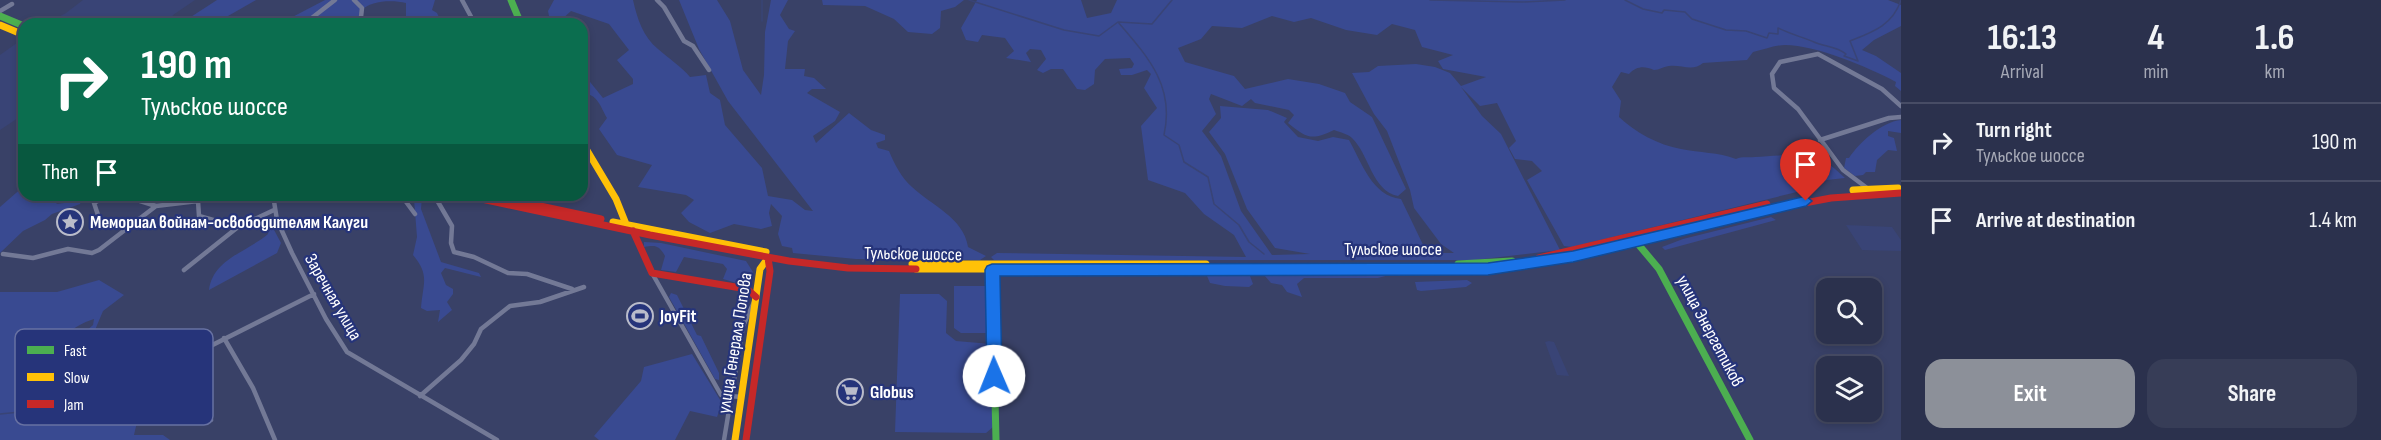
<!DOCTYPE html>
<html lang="en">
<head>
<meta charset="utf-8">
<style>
	:root { --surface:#2b314d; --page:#373d57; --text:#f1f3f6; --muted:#a6a9b6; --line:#474c65; --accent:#8c9099 }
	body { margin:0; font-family:"Sofia Sans Condensed",sans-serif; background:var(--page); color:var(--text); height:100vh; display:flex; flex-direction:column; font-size:22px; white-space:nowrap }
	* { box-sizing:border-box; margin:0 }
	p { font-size:20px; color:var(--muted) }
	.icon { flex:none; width:33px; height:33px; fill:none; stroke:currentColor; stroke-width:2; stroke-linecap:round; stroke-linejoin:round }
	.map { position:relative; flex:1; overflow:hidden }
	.details { display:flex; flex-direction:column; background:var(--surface); width:480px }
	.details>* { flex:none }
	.guide { position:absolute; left:18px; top:18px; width:570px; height:183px; border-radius:18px; box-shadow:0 3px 9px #0003,0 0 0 2px var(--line); background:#0b6e4f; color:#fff; overflow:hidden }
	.fabs { position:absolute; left:1816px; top:278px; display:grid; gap:12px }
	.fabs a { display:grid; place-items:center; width:66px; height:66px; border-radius:12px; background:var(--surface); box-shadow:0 3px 9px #0003,0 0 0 2px var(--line); font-size:30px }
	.pin { position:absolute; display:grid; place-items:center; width:51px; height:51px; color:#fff; margin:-62px -26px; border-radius:50% 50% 50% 0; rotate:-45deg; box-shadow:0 0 6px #0007 }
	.pin .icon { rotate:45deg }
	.me { position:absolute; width:66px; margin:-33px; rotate:359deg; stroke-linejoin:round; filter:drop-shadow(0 0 4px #0008) }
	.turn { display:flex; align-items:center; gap:21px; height:126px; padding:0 24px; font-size:27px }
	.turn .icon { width:78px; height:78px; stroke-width:2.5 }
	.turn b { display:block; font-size:42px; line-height:51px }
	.then { display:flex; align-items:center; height:57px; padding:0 24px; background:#0003; gap:12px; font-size:22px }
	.eta { display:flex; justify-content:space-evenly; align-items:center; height:102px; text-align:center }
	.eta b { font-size:36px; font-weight:700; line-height:42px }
	.button { display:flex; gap:12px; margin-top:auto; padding:12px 24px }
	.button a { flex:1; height:69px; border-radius:18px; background:var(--accent); color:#fff; font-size:24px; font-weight:700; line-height:69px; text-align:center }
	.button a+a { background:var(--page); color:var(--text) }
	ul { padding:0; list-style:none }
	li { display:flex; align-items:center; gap:18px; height:78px; padding:0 24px; border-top:2px solid var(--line) }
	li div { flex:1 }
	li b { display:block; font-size:22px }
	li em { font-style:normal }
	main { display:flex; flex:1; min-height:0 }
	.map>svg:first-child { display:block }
	.green { fill:#394a91; fill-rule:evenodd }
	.water { fill:#394476 }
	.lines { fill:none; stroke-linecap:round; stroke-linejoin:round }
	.stream { stroke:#394476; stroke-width:1.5 }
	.street { stroke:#737996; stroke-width:4.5 }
	.fast { stroke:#4caf50; stroke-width:7 }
	.slow { stroke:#ffc107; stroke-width:7 }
	.jam { stroke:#c62828; stroke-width:7 }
	.route { fill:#1a73e8; stroke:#114b97; stroke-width:1.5 }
	.labels { text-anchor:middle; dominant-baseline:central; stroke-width:4.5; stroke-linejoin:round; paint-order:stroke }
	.poi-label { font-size:18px; font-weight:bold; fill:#fff; stroke:#26347a; text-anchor:start }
	.street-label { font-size:18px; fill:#fff; stroke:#26347a }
	.key { fill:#26347a; stroke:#6771a2; stroke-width:1.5 }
	.key-label { font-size:16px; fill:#fff }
</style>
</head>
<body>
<main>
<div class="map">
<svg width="1901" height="440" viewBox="0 0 1901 440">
	<rect width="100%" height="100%" fill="#394167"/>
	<!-- green -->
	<path class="green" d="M217,0H256L214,24H180Z
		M325,0H435L432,10L437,13L442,24H409L406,18V3C393,0 370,0 361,11C359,14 358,20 356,24H279Z
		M554,0H633C637,18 643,37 658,49C669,59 681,66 690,77L706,75L710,93L720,100L725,125L762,168L768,196L792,200L805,210L813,211L728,101L699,49L679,0H717L730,21L743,70L761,95L764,75L765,32L771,0H788L780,15L789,29L795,31L788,41L785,69H805L804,76L814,78L826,89H812L807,93L840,112L835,121L813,136L816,143L849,113L871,130L885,135V140L876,143L878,148L889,151C895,165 901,177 912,187C931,205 964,218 968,247L986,256L980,260L856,259L793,253L792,248L782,246L778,234L782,216L771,204L769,213L772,226L761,229L734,224L710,233L689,222L681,213L694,200L686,195L638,187L652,165L617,155L599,129L607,118C600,106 598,94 582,93V72L603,98L633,84V79L617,60L629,50L609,24L571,11L561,20L549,16L548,11Z
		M822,0H964L955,7L941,11L940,28L932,34L908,32L894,19L865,6L823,5Z
		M977,0H1081L1087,18L1111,13L1117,0H1888L1901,5V26L1874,40L1862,50L1876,56L1901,73V91L1895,86L1896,82C1868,67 1816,45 1785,45C1775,45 1763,50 1753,52L1747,60L1703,63C1693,72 1680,64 1669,66C1665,66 1659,70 1654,70C1644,66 1637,66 1629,74L1621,72L1612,87L1621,101L1619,117C1635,132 1658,145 1681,149C1700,153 1718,152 1736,159C1743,156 1747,158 1755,157C1778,156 1810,151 1830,165C1836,169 1840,174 1845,178L1827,180L1801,191L1572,247L1564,246L1527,180L1542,171L1532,161L1515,159L1509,148L1516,141L1497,103L1480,106L1461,87L1482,116L1501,134L1560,250L1475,260H994L991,257L997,253L1246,257L1234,235L1204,214L1185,193L1148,180L1141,126L1157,108L1144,88L1151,74L1147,70L1132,75H1121L1119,69L1132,68L1134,64L1130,58L1105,59L1095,70L1094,84L1085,90L1077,89L1063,69H1051L1043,73L1037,70L1046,59L1041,50L1030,49L1026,53L1031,62L1006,58L1014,51L1005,38L982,35L978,42L966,40L961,28ZM1272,16L1294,22L1311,18L1346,30L1377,35L1392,24L1415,30L1422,47L1453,55L1438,61L1443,69L1486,77L1461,86L1450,73L1435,67L1416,64L1378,66L1369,72L1352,73L1374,114L1387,131L1410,190L1414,208L1441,244L1454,253H1427L1401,199C1372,196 1362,163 1349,140L1333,137L1318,141L1298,137L1284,122L1287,118L1268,110L1220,106L1221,118L1209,132L1225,154L1247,209L1275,248L1310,254L1272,255L1241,211L1221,156L1202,131L1216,114L1209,99L1211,94L1242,106L1251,99L1255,103L1289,110L1294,115L1288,123C1307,138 1311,141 1334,130C1339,132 1348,134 1352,138C1369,154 1372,191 1398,196L1406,189L1372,117L1350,102L1345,93L1319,84L1288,79L1245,89L1234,76L1185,62L1178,48L1201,39L1212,26L1242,28Z
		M1901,120V133L1888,131V136L1894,138L1897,151L1888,150L1877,160L1875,172H1866L1863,175L1855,176L1844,168L1846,158H1849C1859,143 1881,122 1901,120Z
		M24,186V195H66L56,204L81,201L80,204L52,214L45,220L23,231L0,253V207Z
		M422,197L421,209L441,262L479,273L481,277L445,268L441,273L446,285L453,289V294L447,302L452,310L438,322L440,310L427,311L421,308C423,283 430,275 413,255L417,237L414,199Z
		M1771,217L1776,220L1665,250L1662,247L1683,239Z
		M272,226L281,243L277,253L209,290C213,259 247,252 268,234L269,228Z
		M644,242L661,243L746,261L753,272L747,286L723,279L727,269L723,264L684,257L676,272L661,270L665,256C659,245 655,245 644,247Z
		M1381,271L1389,275L1378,278H1304L1297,284L1302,297L1287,292L1282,285L1271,283L1264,275L1265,272Z
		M1210,274L1250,276L1253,284L1249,287L1225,286L1210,283L1207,276Z
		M99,280L124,295L103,311L95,330L76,351L94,409L114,421L137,422L134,435H163L170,440H0V292H57ZM94,319L93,325L55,359C63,336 70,327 94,319Z
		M1467,280L1472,283L1466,287L1421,291L1417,290L1415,282Z
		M954,286H986V333H961L954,328Z
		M671,293L677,295L697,335L701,336L719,373V380L715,379L669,297Z
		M900,294H939L947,301L946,333L956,341L991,344L993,427L986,433L895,432Z
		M692,354L722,403L717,417L690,411L675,440H599L594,436L641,381L644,367Z"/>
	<!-- water -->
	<path class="water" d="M83,0H195L173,15L168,24H46L66,13Z
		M24,38V114L0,130V55Z
		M1846,225L1892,227L1901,240V251L1862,250Z
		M1549,341L1554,342L1569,376L1557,375L1545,342Z"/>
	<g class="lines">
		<!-- stream -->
		<path class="stream" d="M762,0V21
			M969,0L1064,30L1099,36L1118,22L1152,24L1172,0
			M1430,0L1522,2L1565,0
			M1625,0L1643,9L1662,13L1664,10L1685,12L1692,19L1726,30L1746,31L1767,38L1769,33L1778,34V28C1790,34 1802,37 1814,42C1825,47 1836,46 1846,54L1844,56L1858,61
			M1118,22C1148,57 1175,86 1164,135L1179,145L1184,162L1208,177L1214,204L1239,225L1249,242L1264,254
			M1858,61L1850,41C1873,32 1893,25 1901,0
			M0,414L30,411L63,389"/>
		<!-- street -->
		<path class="street" d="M354,0L362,8L361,17L356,24
			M462,0L475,24
			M657,0L664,7L684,41L693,46L709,70
			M0,11L12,4
			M304,24L335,0
			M1820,140L1889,118L1901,117
			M1867,188L1843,170L1798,109L1774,88L1772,74L1780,62L1818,54L1882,89L1901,106
			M273,195L277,220L292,253L326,319L347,352L497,440
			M401,195L415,214
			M434,195L452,226L451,243L454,252L474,257L508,273L527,274L572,289
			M156,206L198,201L199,216L238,227
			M99,218L94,203L108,195
			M3,254L33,258L68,249L92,253L99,250L156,206L121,195
			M184,270L238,227L274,210
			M652,273L721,395L741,397
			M93,335L82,349L97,398L101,401L314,294
			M224,338L253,388L275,440
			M181,360L211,420
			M420,396L461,360L474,344L481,329L510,306L540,302L584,287
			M724,440L743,326L754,302"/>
		<!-- fast -->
		<path class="fast" d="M511,0L521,24
			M0,16L24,26
			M1633,238L1659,269L1750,440
			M1458,264L1512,261
			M1301,269H1488L1573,256L1762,211
			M992,270L996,440"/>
		<!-- slow -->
		<path class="slow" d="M0,25L24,35
			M582,142L616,199L626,224
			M1853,190L1898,188
			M613,222L766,252
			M912,264H1206
			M916,269H1301
			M735,440L760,269L768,258"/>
		<!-- jam -->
		<path class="jam" d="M463,195L650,235L789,261L848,268L916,269
			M489,195L601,219
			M1762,211L1831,198L1901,193
			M633,231L652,273L747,289L756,297
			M1539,258L1767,204
			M746,440L770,271L768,258"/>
	</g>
	<!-- route -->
	<path class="route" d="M1806,196L1812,201L1806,206L1573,262L1488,275L1000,276L1002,376L1000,381L994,383L989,381L987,376L985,270L987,266L992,264L1488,263L1573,251Z"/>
	<!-- icons -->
	<defs>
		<symbol id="sight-ring" viewBox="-11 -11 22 22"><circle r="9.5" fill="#26347a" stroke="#babcca" stroke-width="1.5"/><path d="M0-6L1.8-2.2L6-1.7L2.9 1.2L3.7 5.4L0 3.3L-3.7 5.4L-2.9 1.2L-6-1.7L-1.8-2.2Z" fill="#babcca"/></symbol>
		<symbol id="stadium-ring" viewBox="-11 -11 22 22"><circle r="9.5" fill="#26347a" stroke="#babcca" stroke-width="1.5"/><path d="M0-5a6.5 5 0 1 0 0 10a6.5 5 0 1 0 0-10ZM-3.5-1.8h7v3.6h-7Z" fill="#babcca"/></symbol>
		<symbol id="supermarket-ring" viewBox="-11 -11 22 22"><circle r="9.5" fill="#26347a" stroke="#babcca" stroke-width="1.5"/><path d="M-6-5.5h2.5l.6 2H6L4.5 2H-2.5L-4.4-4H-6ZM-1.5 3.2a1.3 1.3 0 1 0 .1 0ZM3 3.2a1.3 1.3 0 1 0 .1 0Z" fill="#babcca"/></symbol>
	</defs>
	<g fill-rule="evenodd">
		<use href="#sight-ring" x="55" y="207" width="30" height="30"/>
		<use href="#stadium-ring" x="625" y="301" width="30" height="30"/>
		<use href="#supermarket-ring" x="835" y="377" width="30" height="30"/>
	</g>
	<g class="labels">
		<!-- poi labels -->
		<g class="poi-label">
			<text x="90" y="222">Мемориал войнам-освободителям Калуги</text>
			<text x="660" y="316">JoyFit</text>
			<text x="870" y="392">Globus</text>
		</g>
		<!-- street labels -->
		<g class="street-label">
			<text x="1393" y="249">Тульское шоссе</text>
			<text transform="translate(913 254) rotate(1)">Тульское шоссе</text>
			<text transform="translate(333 297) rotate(60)">Заречная улица</text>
			<text transform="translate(1710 331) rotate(62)">улица Энергетиков</text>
			<text transform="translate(735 343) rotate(-81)">улица Генерала Попова</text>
		</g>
	</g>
	<!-- legend -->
	<rect x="15" y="329" width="198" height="96" rx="9" class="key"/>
	<rect x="27" y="346" width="27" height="8" fill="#4caf50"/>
	<rect x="27" y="373" width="27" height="8" fill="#ffc107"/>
	<rect x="27" y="400" width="27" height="8" fill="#c62828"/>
	<g class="key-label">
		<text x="64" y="356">Fast</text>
		<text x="64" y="383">Slow</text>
		<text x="64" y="410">Jam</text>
	</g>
</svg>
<div class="fabs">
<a><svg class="icon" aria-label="search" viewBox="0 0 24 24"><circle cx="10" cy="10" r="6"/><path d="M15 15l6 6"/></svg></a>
<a><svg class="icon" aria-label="layers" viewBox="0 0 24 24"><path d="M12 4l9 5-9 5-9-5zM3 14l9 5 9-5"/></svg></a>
</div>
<div class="pin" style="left:1806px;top:201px;background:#d93025"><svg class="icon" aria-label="arrive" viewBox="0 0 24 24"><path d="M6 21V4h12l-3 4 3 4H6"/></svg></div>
<svg class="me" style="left:994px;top:376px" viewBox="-20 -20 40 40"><circle r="19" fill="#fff"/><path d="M0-13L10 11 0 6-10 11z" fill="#1a73e8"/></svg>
<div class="guide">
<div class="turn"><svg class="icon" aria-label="right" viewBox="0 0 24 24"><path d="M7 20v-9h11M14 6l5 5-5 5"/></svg><div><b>190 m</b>Тульское шоссе</div></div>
<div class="then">Then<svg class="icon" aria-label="arrive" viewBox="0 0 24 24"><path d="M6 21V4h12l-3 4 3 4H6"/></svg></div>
</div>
</div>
<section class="details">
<div class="eta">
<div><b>16:13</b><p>Arrival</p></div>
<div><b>4</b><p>min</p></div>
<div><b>1.6</b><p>km</p></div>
</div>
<ul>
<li><svg class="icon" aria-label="right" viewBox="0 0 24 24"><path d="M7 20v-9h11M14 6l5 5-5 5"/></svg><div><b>Turn right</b><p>Тульское шоссе</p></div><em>190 m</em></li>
<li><svg class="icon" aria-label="arrive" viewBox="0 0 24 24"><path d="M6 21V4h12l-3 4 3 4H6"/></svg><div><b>Arrive at destination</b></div><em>1.4 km</em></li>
</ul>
<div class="button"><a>Exit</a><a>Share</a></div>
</section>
</main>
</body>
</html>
